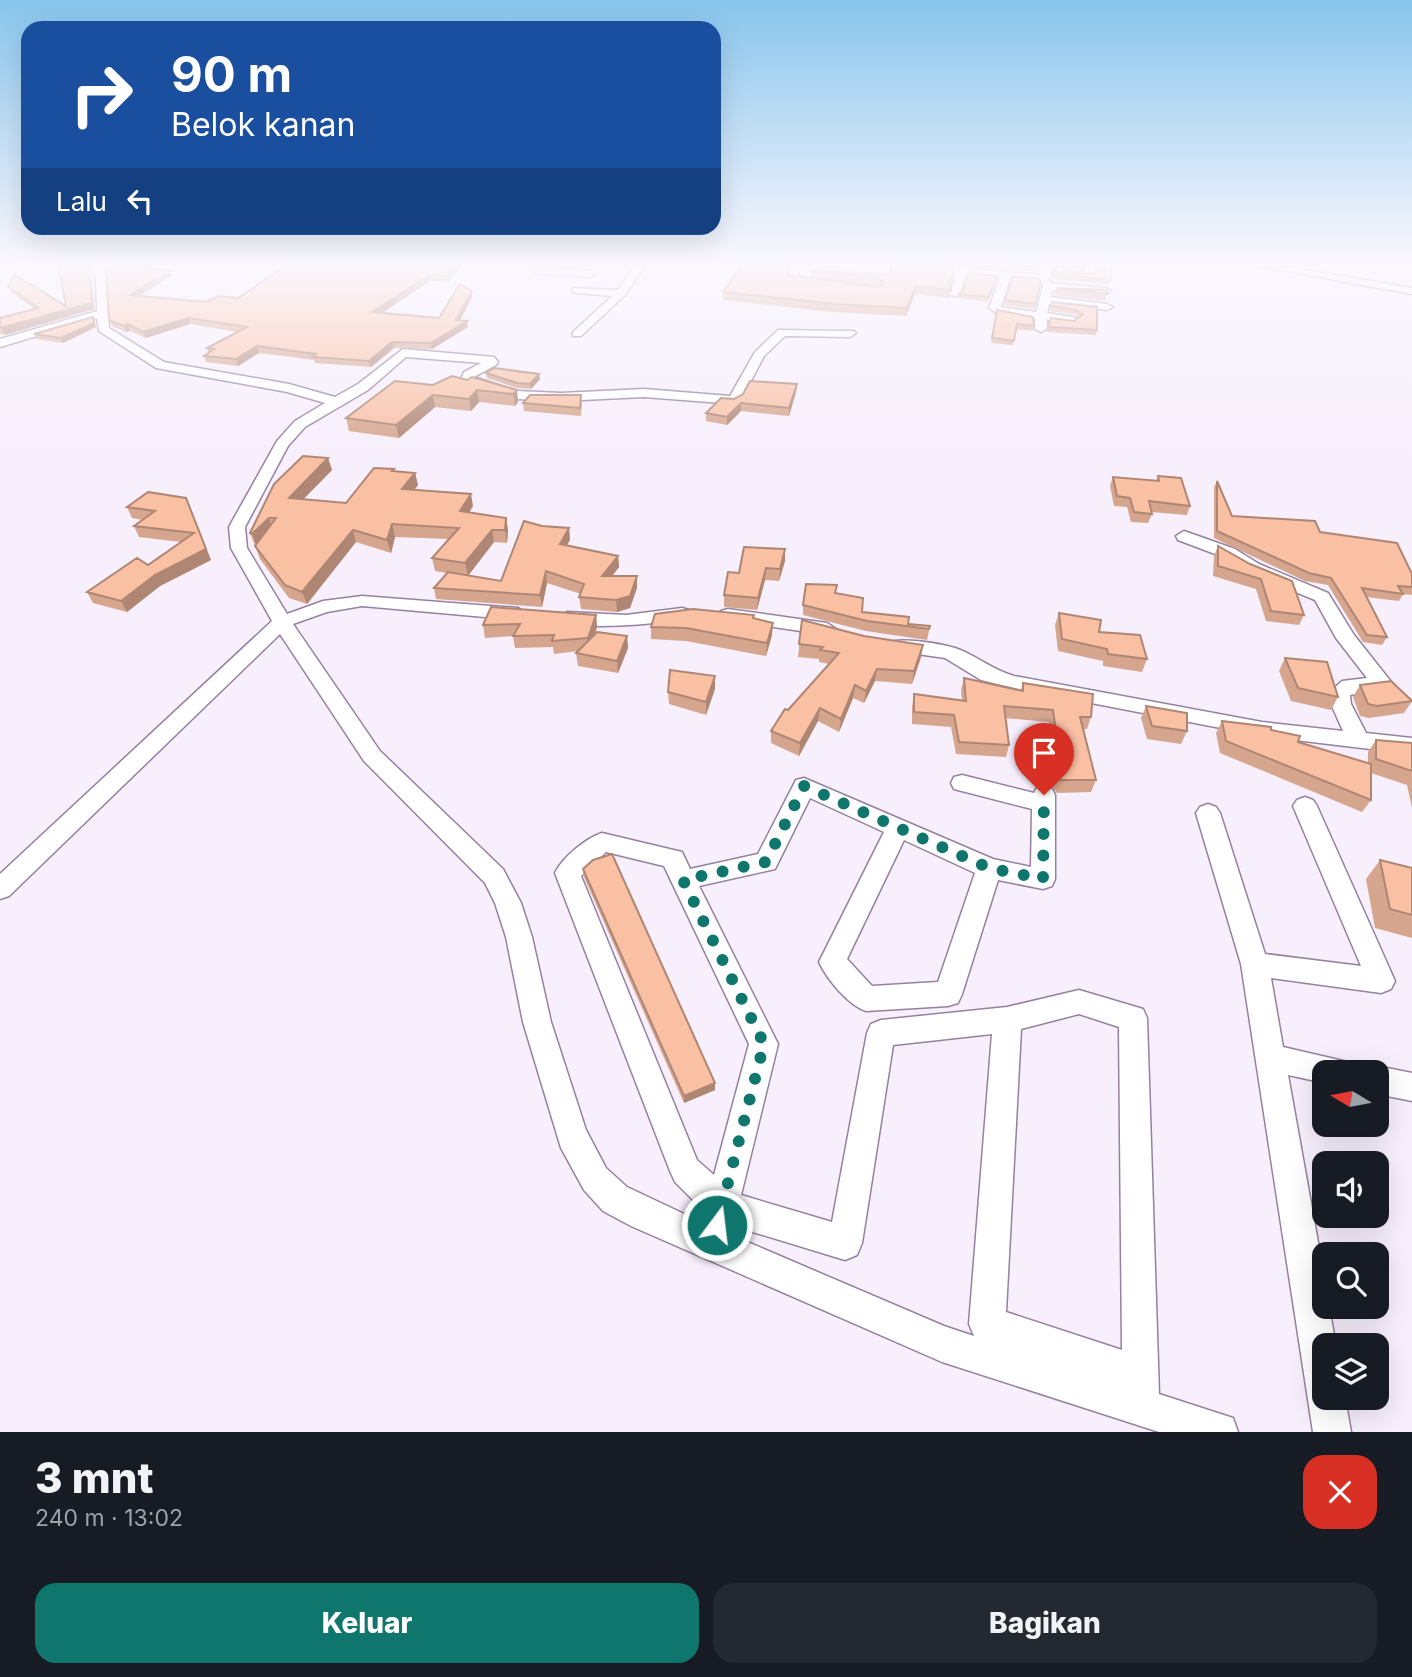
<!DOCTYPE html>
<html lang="id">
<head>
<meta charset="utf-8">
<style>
	:root { --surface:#171b24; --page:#242831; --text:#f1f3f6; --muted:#9ea1a6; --accent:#0f766e }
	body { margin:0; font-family:Inter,sans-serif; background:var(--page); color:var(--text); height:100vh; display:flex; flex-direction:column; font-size:26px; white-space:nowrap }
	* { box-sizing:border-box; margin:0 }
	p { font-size:23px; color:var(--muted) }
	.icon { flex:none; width:38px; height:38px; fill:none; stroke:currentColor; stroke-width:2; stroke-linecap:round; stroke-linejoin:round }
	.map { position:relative; height:1432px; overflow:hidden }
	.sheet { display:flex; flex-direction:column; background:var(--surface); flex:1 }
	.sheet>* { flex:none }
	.hud { position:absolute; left:21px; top:21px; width:700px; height:214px; border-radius:21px; box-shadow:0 7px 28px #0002; background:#1a4fa0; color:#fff; overflow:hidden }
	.needle { width:46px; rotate:280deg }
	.buttons { position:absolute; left:1312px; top:1060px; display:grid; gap:14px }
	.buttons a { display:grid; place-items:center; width:77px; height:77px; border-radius:14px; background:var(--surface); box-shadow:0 7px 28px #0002; font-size:35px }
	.pin { position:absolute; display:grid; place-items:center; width:60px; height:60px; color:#fff; margin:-72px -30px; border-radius:50% 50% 50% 0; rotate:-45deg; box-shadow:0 0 7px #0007 }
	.pin .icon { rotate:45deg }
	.me { position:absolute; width:77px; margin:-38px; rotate:15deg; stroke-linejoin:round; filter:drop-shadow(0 0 5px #0008) }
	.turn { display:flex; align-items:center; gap:24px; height:147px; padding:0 35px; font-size:32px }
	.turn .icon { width:91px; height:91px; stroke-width:2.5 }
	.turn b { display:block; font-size:49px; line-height:60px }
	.then { display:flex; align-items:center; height:66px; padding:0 35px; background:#0003; gap:14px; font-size:26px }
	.round { display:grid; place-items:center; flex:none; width:74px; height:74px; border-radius:21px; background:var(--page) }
	.summary { display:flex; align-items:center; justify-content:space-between; height:119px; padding:0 35px }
	h1 { font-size:42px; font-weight:800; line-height:52px }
	.button { display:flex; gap:14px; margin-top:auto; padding:14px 35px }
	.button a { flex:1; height:80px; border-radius:21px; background:var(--accent); color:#fff; font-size:28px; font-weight:800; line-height:80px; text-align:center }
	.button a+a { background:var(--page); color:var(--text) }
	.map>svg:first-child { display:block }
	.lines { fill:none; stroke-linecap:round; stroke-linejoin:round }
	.minor-casing { stroke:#9581a0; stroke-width:3 }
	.minor { fill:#fff; fill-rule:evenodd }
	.wall { fill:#d6a58d }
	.shaded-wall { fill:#ae8673 }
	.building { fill:#f9c0a4; stroke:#ae8673; stroke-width:2 }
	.route { stroke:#0f766e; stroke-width:12; stroke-dasharray:0 21.6 }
</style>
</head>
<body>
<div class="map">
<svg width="1412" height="1432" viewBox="0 0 1412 1432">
	<rect width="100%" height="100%" fill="#f7effc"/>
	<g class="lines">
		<defs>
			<path id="minor" d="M91,261H101L106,278L109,328L164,362L289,384L335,397L358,384L403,349L494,357L498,362L496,365L474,377L517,391L561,393L644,389L730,396L755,352L778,330L854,331L856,333L850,337L785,336L764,356L741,400L734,404L644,397L561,401L516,399L462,382L461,379L464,372L481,363L406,357L368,390L305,427L288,446L245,527L247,548L287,614L323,601L362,596L518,608L527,614L518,620L362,606L327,612L293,624L380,751L503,869L521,903L532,937L551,1022L586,1130L606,1168L627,1187L701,1222L704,1211L675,1182L670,1171L555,873C562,858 586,838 602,833L682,852L690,869L758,854L796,780L804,778L993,859L1031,867L1032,809L954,789L951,783L954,777L962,775L1034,793L1036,789L1044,787L1052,789L1055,795V879L1052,886L1043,889L998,880L962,994L958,1003L948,1006L866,1011C848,1005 827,979 819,962L884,832L810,798L775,869L699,886L778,1044L741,1195L832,1222L867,1033L871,1024L881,1020L1007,1007L1079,990L1143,1009L1147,1018L1159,1394L1233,1418L1238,1432H1159L942,1362L631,1226L603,1211L584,1190L561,1148L523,1022L506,937L495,903L485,883L364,761L280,634L9,896L0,899V874L272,621L231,548L229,527L277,441L295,421L325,403L287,392L156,368L99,331L97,318L0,347V339L97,311L96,278ZM904,840L975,873L938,982L872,986L847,959ZM606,852L664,866L749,1044L714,1175L697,1160L581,876ZM1079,1014L1119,1027L1122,1350L1006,1312L1021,1029ZM992,1034L969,1324L974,1336L944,1326L731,1235L733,1226L845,1260L857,1255L862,1243L893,1045Z
				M638,261H648L625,295L581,336H573V332L612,296L577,293L573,292V288L618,290Z
				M791,261H801L798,276L809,280V284L789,280Z
				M886,261L1040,275L1043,261H1053L1051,276L1048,279L1051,283L1106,288L1111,291L1106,294L1052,290L1051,297L1107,304L1113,307L1107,310L1049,304L1047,313L1073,317L1079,320L1073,323L1047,320V329L1041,332L1035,329V319C1020,317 1002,318 989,308L1000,278L966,275L960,294L955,297L950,294L956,274L910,270ZM1010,278L1039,281L1043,286L1036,312L1001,307Z
				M1085,261H1095L1093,277H1064L1059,274L1064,271L1084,272Z
				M1232,261H1252L1412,288V294Z
				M539,268L590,271L595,274L590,277L535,273L534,271Z
				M1184,531L1235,549L1259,564L1328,593L1354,635L1392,683L1389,688L1350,695L1351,704L1366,733L1412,738V754L1262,736L1014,688L981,680L945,658L896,651L886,645C894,635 942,644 955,648C976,655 992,670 1014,676L1262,722L1343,731L1331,704L1330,692L1342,681L1367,678L1336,638L1315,600L1247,572L1223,557L1178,540L1176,536Z
				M682,608L689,610L691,614L689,618C667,623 571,633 558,618L567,612L626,615Z
				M728,609L827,623L836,629L827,635L721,619L719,615L721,611Z
				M1305,797L1313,800L1317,806L1395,981L1391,989L1381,993L1271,978L1283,1047L1352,1063L1357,1073H1325V1083L1288,1075L1325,1281V1307H1329L1336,1346H1325V1398H1345L1351,1432H1313L1241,964L1196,813L1200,807L1208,804L1216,807L1220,813L1265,954L1361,966L1293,806L1297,800Z
				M1377,1066L1412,1073V1101L1377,1094V1073H1365Z"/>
		</defs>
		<!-- minor casing -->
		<use href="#minor" class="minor-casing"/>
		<!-- minor -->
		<use href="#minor" class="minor"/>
	</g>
	<!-- wall -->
	<path class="wall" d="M103,261H139L152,268L150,269L170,270L172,275L140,296L205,302L238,298L462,261L463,266L448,282L430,281L382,313L439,318L472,291V297L460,320L468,327L432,349L394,348L371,367L315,363L314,360L259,353L238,366L206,362L204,356L208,353L207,348L238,332L190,324L146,338L130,331L126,332L112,326L109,320L106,272Z
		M745,261H789V275L879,287L878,285L810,278L811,270L889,275L892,261H899L911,265L954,269L949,287L951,290L949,298L915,294L906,316L834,312L723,300V292Z
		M911,261H1042L1038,272Z
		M1055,261H1083L1082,269L1060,267L1055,270L1061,273L1096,274L1097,261H1112L1109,285L1051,279L1054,270Z
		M91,271L94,309L5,335L0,334V318L34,309L11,292L8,286L66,306Z
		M996,280L988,302L958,298L959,294L963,290Z
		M1041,282L1034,309L1004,305L1005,300Z
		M1056,288L1107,294L1105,301L1054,295Z
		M1052,302L1097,307V330L1096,335L1047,332L1051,318L1074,321L1079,317L1073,314L1050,311Z
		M997,310L1034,326L1033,331L1016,329L1013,345L991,343Z
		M93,317L96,327L63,343L36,339L34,334Z
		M486,373L540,379L531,389L517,388L487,378Z
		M797,384L796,392L789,416L741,411L727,425L706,421V413L734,399Z
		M433,385L517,390L518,402L515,406L479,402L471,411L435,407L399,438L349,431L346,418Z
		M581,395L582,403L581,416L524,411L523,403Z
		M328,458L332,470L303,499L346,503L394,469V471L415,473L418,485L414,490L473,506L469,513L506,518L508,530L507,543L494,542L468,575L501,581L542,526L569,528L570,540L567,545L618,556L619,567L612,576H637V588L630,608L617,612L581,609L579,597L581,594L547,583L542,607L436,599L434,588L447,573L435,571L432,558L448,539L395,537L391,553L356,542L307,604L289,598L260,559L250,533Z
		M1158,476L1190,506L1187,515L1151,512L1152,514L1148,523L1131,522L1127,507L1114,506L1110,486L1113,477L1156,481Z
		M1217,481L1232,516L1320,532L1412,574V595L1403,594L1399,601L1366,597L1387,637L1382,645L1363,642L1328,585L1305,581L1214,538V487Z
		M186,498L211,560L160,586L127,612L93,603L87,592L148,565L181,542L139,537L134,526L143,520L132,518L127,507Z
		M1218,546L1250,564L1304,615L1299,625L1266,621L1256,589L1213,576L1214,556Z
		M785,561L779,581L765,580L757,610L724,607V595L739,573Z
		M836,593L862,612L908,624L930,626L927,640L866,631L803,615V605Z
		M1059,613L1099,632L1147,659L1142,672L1103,666V661L1058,651L1055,625Z
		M596,615L597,627L595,635L627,636L628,648L618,673L578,666L576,653L578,651L554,654L553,647L515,648L513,636L485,638L483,625Z
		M753,619L772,635L766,656L686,641L651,639V627Z
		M802,620L921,657L912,684L875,681L864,703L853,698L839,732L818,721L799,756L771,743V731L788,710L829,664L819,662V659L798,657Z
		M1285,658L1338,697L1331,710L1291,701L1279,671Z
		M964,678L1021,690L1023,683L1091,717L1087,729H1084L1096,780L1091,792L1057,793L1042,774L1028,776L1015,758L1018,746L1051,739L1049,722L1005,718L1009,745L1006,757L956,754L951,727L912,724V706L914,694L962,701L961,690Z
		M1360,685L1412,701L1404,713L1369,718L1360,716L1353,697Z
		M715,689L706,715L669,704L668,692Z
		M1146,706L1187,731L1181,744L1147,739L1141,718Z
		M1222,721L1271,730L1298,742L1368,763V752L1376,740L1412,743V808L1407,785L1371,773V800L1362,812L1220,753L1216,733Z
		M1380,860L1412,868V938L1375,928L1366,879Z
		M583,869L715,1083V1090L684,1103L584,877Z"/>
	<!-- shaded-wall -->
	<path class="shaded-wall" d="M462,261L463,266L448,282L447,276Z
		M150,262L152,268L142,274L140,269Z
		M1061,262L1060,267L1054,270L1056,265Z
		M89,265L91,271L94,309L5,335L2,328L92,303Z
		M170,270L172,275L132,300L130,295Z
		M429,275L430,281L374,318L372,312Z
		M916,286L915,294L906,316L907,308Z
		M472,291V297L457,326L456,320Z
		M93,317L96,327L63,343L61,338Z
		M188,318L190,324L146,338L143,332Z
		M467,321L468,327L432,349L431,343Z
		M128,324L130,331L126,332L124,326Z
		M392,342L394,348L371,367L369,361Z
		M257,346L259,353L238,366L236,359Z
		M539,374L540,379L531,389L530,384Z
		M797,384L796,392L789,416V408Z
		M477,390L479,402L471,411L469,399Z
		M517,390L518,402L515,406L513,394Z
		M433,395L435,407L399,438L396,425Z
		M741,403V411L727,425V417Z
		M328,458L332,470L293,510L289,498Z
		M415,473L418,485L405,501L402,489Z
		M471,494L473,506L462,523L460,511Z
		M186,498L211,560L160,586L127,612L121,601L155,575L206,549Z
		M269,518L273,530L257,547L252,534Z
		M506,518L508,530L507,543L505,530Z
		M392,524L395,537L391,553L387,540Z
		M569,528L570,540L561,555L560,544Z
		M353,530L356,542L307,604L302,592Z
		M492,530L494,542L468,576L465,563Z
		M785,549V561L779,581L780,569Z
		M618,556L619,567L603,588L602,576Z
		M766,568L765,580L757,610L758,598Z
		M546,571L547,583L542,607L540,595Z
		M637,576V588L630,608L617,612L616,600Z
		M596,615L597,627L589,651L588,638Z
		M773,623L772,635L766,656L767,643Z
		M627,636L628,648L618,673L617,661Z
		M923,645L921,657L912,684L914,671Z
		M877,669L875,681L864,703L866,691Z
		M715,676V689L706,715V702Z
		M855,685L853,698L839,732L841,719Z
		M820,708L818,721L799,756L800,743Z
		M1046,762L1042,774L1028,776L1032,764Z
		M715,1083V1090L684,1103V1096Z"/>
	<!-- building -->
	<path class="building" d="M103,261H134L132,262H150L140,269L170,270L130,295L205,302L218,296L238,298L293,261H462L447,276L429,275L372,312L439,318L460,284L472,291L456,320L467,321L431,343L392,342L369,361L313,357L316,354L257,346L236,359L204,356L214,349L207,348L247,327L188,318L143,332L128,324L124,326L109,320L106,272Z
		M745,261H789V275L879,287L884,283L879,278L811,270L889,275L892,261H899L911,265L954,269L949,285L951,290L916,286L907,308L835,304L723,292Z
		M971,261H1041L1039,267Z
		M1056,261H1083V264L1061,262L1056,265Z
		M1098,261H1112L1111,280L1053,274L1055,270L1061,273L1096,274Z
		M89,265L92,303L0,328V318L38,308L8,286L15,275L66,306L59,269Z
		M969,273L997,276L989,297L959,294L963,290Z
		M1013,276L1039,279L1041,282L1035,304L1005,300Z
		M1056,288L1107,290V294Z
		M1052,302L1097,307V330L1048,327L1051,318L1074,321L1083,314L1075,310L1051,306Z
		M997,310L1033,317L1034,326L1017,324L1014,341L992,338Z
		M93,317L94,323L61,338L34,334Z
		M494,368L539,374L530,384L517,383L486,373Z
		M452,376L467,380L472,377L517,390L513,394L477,390L469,399L433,395L396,425L346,418L395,381L433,385Z
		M750,381L797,384L789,408L741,403L727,417L706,413L721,398L734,399L743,394Z
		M530,395H581L580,408L523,403Z
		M303,456L328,458L289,498L346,503L374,468L394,469L392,471L415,473L402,489L471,494L460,511L506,518L505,530H492L465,563L432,558L459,528L392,524L387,540L353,530L302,592L285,585L255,546L276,518H269L252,534L250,533L274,484Z
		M1158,476L1181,478L1190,506L1149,501L1152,514L1134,512L1130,498L1117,496L1113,477L1159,481Z
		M1217,481L1232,516L1315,521L1320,532L1397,543L1412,574V587L1398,586L1403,594L1362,588L1387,637L1367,635L1331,578L1309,573L1217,531Z
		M148,492L186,498L206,549L155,575L121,601L87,592L137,558L148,565L194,533L134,526L155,511L127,507Z
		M524,521L542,526L569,528L560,544L618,556L602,576H637L630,596L616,600L579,597L584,584L546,571L540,595L434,588L448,572L501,581Z
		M1218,546L1250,564L1292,581L1304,615L1271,611L1261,579L1218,566Z
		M744,547L785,549L780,569L766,568L758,598L724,595L728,572L739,573Z
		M806,584L837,585L835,593L863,598L862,612L909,617L908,624L930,626L929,629L867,621L803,605Z
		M491,607L596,615L588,638L552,641L554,635L513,636L520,624L483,625Z
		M693,609L754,615L753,618L773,623L767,643L686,628L651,627L655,614Z
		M1059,613L1101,620L1099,632L1140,635L1147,659L1108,654L1107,649L1062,639Z
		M802,620L864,636L923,645L914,671L877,669L866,691L855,685L841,719L820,708L800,743L771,731L785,709L788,710L839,653L820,650L823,647L799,644Z
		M597,632L627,636L617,661L576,653Z
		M1285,658L1327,662L1338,697L1298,688Z
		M670,670L715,676L706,702L668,692Z
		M964,678L1023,691V683L1093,694L1091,717H1080L1096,780H1061L1046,762L1032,764L1018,746L1057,738L1053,710L1004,706L1009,745L959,742L954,715L914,712V694L966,701Z
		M1391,681L1412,701L1377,706L1368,704L1360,685Z
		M1146,706L1187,713V731L1152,726Z
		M1222,721L1271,727V730L1300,736L1298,742L1371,764V800L1226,741Z
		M1376,740L1412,743V771L1376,759Z
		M612,854L715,1083L684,1096L583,869L593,860Z
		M1380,860L1412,868V915L1390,909Z"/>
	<!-- sky -->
	<linearGradient id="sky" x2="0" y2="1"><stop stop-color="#88c5ed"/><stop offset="0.57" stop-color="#fbf8fe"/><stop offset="1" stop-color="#fbf8fe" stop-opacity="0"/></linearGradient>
	<rect width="1412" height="461" fill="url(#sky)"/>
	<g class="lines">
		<!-- route -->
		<path class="route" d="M717,1225L764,1044L683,880L766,862L804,786L989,868L1043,879L1044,795"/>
	</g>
</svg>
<div class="buttons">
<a><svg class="needle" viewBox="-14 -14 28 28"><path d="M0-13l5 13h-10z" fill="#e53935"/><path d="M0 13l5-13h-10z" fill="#9ea1a6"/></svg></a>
<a><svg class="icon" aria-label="sound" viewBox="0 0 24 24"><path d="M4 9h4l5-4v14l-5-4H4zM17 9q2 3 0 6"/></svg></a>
<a><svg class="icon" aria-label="search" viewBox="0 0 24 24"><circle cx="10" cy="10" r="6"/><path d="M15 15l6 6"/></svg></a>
<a><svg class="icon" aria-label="layers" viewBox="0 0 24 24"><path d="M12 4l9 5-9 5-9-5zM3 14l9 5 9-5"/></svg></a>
</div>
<div class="pin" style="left:1044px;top:795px;background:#d93025"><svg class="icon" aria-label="arrive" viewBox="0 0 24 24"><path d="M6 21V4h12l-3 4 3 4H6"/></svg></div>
<svg class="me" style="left:717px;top:1225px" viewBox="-20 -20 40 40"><circle r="17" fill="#0f766e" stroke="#fff" stroke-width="3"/><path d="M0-11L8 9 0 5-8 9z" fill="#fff"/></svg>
<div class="hud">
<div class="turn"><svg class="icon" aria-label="right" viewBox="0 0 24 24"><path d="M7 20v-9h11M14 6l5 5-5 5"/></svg><div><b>90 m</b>Belok kanan</div></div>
<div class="then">Lalu<svg class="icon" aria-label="left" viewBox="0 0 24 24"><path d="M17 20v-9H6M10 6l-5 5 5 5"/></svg></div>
</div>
</div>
<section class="sheet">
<div class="summary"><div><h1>3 mnt</h1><p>240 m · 13:02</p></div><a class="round" style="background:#d93025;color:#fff"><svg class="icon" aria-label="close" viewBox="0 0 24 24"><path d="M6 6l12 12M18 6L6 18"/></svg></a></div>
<div class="button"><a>Keluar</a><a>Bagikan</a></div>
</section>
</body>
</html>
